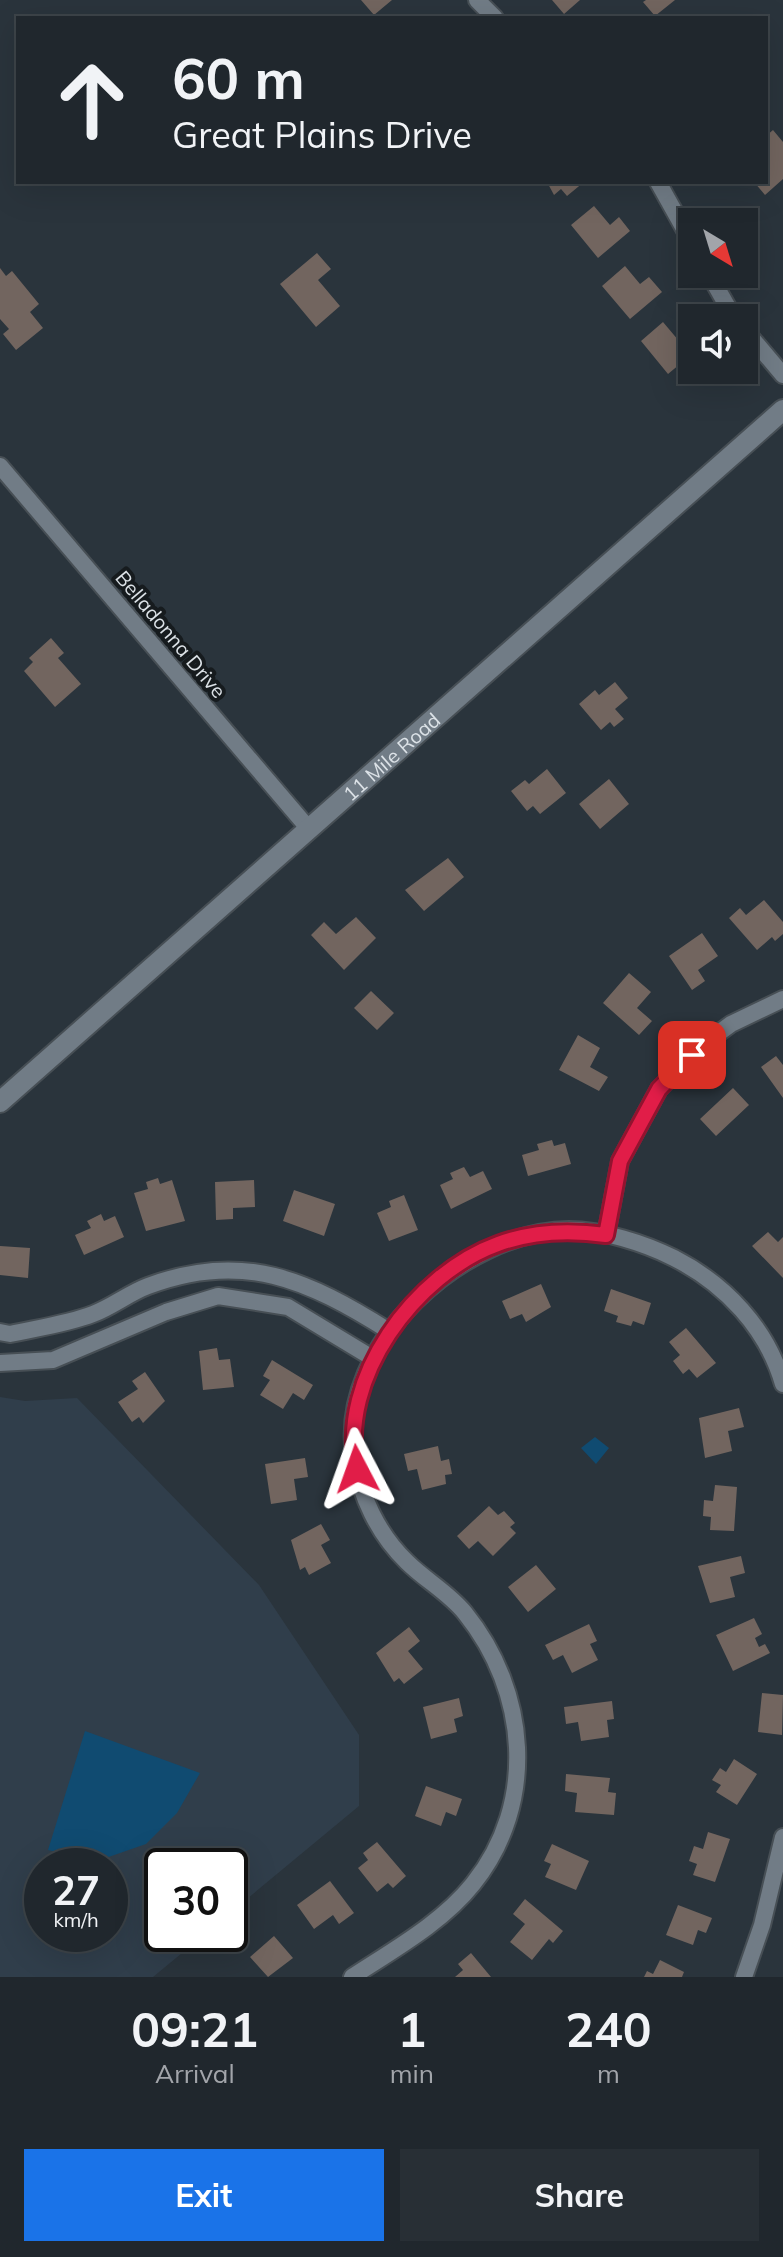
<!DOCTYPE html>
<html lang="en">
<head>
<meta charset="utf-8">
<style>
	:root { --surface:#20272d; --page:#282f35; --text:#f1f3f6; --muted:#a2a5aa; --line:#3d4449; --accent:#1a73e8 }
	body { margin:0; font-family:Mulish,sans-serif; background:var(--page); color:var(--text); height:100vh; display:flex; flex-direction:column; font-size:30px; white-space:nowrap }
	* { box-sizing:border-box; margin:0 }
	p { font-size:26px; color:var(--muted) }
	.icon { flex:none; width:44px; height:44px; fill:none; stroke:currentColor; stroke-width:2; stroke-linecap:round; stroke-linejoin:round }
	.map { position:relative; height:1977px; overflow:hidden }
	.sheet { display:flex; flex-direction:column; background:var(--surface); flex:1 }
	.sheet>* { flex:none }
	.top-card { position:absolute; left:16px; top:16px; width:752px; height:168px; border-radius:0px; box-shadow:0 8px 32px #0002,0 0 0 2px var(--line); background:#20272d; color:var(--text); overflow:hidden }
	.needle { width:52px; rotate:142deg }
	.tools { position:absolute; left:678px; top:208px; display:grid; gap:16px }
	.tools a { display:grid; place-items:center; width:80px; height:80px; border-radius:0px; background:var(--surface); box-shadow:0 8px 32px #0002,0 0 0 2px var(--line); font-size:40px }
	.speed { position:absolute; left:24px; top:1848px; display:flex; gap:16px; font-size:40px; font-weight:700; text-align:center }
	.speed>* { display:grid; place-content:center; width:104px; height:104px; border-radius:50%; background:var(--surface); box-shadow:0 8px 32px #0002,0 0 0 2px var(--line); line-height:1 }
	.speed small { font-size:20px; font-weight:400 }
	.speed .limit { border:4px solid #111; border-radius:12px; background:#fff; color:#111 }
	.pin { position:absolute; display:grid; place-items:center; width:68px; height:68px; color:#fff; margin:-34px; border-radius:16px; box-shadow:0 4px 12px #0006 }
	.me { position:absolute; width:88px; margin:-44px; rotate:356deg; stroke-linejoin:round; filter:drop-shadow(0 0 6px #0008) }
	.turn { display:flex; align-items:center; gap:28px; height:168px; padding:0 24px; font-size:36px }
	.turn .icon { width:104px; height:104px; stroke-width:2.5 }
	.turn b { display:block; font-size:56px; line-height:68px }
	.eta { display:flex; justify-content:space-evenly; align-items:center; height:136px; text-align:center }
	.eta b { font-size:48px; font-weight:700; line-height:56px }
	.button { display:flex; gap:16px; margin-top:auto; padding:16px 24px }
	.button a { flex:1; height:92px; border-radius:0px; background:var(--accent); color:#fff; font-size:32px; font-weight:700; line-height:92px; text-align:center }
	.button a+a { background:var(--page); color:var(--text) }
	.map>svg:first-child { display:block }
	.built { fill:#303e4b; fill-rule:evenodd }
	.green { fill:#104b71 }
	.building { fill:#72655f }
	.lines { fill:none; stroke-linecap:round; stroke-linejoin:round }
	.minor-casing { stroke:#474f55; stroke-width:20 }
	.tertiary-casing { stroke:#474f55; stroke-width:24 }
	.minor { stroke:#717c86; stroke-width:16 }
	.tertiary { stroke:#717c86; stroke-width:20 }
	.route-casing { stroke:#92132f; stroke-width:20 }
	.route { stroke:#e11d48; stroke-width:14 }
	.labels { text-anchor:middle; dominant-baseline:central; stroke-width:8; stroke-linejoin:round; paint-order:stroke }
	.street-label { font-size:20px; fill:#dce2e7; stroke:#161b1e }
</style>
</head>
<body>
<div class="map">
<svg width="783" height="1977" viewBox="0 0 783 1977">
	<rect width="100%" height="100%" fill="#2a343c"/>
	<!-- built -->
	<path class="built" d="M0,1397L25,1401L77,1398L259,1585L359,1735V1806L230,1913V1866H162V1934H205L153,1977H0ZM42,1866H110V1934H42Z"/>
	<!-- green -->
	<path class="green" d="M595,1437L609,1448L596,1464L581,1448Z
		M85,1731L200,1773L177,1813L146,1844L97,1861L48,1850Z"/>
	<!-- building -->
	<path class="building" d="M361,0H392L374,15Z
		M552,0H580L564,14Z
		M646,0H675L655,16L643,2Z
		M773,130L783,142V179L765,195L754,182H766V136Z
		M547,182H584L567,196L561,189L554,195Z
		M594,206L610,225L619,217L630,231L598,258L571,225Z
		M317,253L331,269L318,280L340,306L316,327L280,284Z
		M625,266L640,284L649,277L662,292L630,319L602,286Z
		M0,268L6,276L12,271L39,304L30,312L43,328L16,350L3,334L9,329L0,319Z
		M663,322L679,341L688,333L692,338V354L668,374L641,341Z
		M51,638L64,653L58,658L81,684L55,707L24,671L33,662L29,658Z
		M615,682L628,698L615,709L624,719L614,727L610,722L601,730L579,704L595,690L599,695Z
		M547,769L566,793L540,814L533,806L527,811L511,791L525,780L529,784Z
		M609,779L629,804L600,829L579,804Z
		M448,858L464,877L424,911L405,890Z
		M764,900L783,922V934L775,941L772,937L757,950L729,918L740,908L746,915Z
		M356,917L376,938L344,970L311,935L324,922L336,934Z
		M702,933L718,956L698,970L705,981L692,990L669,956Z
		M629,973L651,992L637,1008L652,1021L639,1035L603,1003Z
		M371,991L394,1013L377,1030L354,1008Z
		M578,1035L600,1048L590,1067L608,1077L599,1091L559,1070Z
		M776,1056L783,1065V1098L761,1067Z
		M733,1088L749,1105L716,1136L700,1119Z
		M552,1140L554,1146L565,1143L571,1164L528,1176L522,1155L539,1150L537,1144Z
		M464,1167L470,1177L483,1171L492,1189L451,1209L440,1185L453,1179L450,1173Z
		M158,1178L160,1184L172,1180L185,1221L146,1231L134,1193L148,1189L146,1182Z
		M254,1180L255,1207L233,1208V1219L216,1220L215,1182Z
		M294,1190L335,1204L324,1236L283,1221Z
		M404,1195L418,1230L389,1241L377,1213L391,1207L389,1201Z
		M101,1214L104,1221L115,1216L124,1237L84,1255L75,1235L91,1228L87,1221Z
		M768,1232L778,1242L783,1237V1278L752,1246Z
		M0,1246L30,1248L28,1278L0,1275Z
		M541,1284L551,1307L526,1322L522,1314L510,1319L502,1301Z
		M611,1289L651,1303L644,1325L633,1321L631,1326L616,1322L618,1316L604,1311Z
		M686,1328L716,1363L697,1378L689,1369L683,1374L673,1361L680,1355L669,1342Z
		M217,1348L219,1360L230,1359L234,1387L203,1390L199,1351Z
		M272,1360L313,1385L304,1400L293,1393L283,1409L260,1395L270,1380L263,1376Z
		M145,1372L165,1401L143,1423L139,1417L132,1422L118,1402L138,1389L132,1381Z
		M739,1408L744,1427L728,1431L732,1451L705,1458L699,1418Z
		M438,1446L441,1461L449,1459L452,1474L445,1475L446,1484L422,1490L417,1469L408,1471L404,1454Z
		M305,1458L308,1477L294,1479L297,1500L271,1504L265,1464Z
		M715,1485L737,1487L734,1531L710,1530L711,1517L703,1516L704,1500L713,1501Z
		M489,1506L498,1515L504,1511L515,1523L510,1527L516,1533L493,1556L478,1541L469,1549L457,1536Z
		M321,1524L330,1540L321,1545L331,1563L309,1575L305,1567L300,1570L291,1540Z
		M741,1556L745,1573L730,1577L735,1597L710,1603L698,1566Z
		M536,1565L556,1589L528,1612L508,1587Z
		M754,1618L762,1634L755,1638L759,1647L765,1644L770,1653L733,1671L716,1635Z
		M589,1624L597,1641L590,1644L598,1660L572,1673L563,1655L553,1660L545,1645Z
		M409,1627L420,1641L408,1651L423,1669L404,1684L399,1678L394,1682L376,1653Z
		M762,1693L783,1695L782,1735L758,1732Z
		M459,1698L463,1716L454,1719L457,1732L431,1739L423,1707Z
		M612,1701L614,1719L607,1720L609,1737L581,1741L578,1722L566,1724L564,1707Z
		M734,1759L757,1774L737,1805L716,1792L721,1785L712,1780L720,1768L726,1772Z
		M566,1774L610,1778L608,1792L616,1793L614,1815L575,1812L577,1793L565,1791Z
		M426,1786L462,1799L456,1816L446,1812L441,1826L415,1816Z
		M708,1832L730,1839L715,1882L693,1875L697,1864L689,1861L694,1846L703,1849Z
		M377,1842L406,1876L393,1888L388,1883L377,1892L358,1868L368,1860L363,1853Z
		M552,1844L589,1861L576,1890L545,1877L551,1864L544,1861Z
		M330,1881L354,1913L339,1924L333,1915L314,1929L297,1905Z
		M525,1899L563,1931L553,1943L549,1939L532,1960L510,1942L525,1924L513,1914Z
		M678,1905L712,1918L706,1933L698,1930L693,1945L666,1935Z
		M274,1936L293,1958L268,1977L250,1957Z
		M471,1953L491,1977H455L463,1970L458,1964Z
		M660,1960L684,1972L682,1977H644L647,1971L653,1974Z"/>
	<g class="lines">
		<defs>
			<path id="minor" d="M477,0L495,18
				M658,182L692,243
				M709,274L734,318
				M744,329L783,375
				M0,466L309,829
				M606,1235L620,1161L659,1089L704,1044L731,1024L783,999
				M0,1332L10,1334C37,1328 67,1324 93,1314C112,1307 129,1293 148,1286C243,1250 308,1280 389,1331
				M0,1363L53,1360L166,1312L218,1296L288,1307L374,1359
				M352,1977C393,1950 442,1923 473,1884C538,1803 528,1691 465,1613C449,1593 425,1580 407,1562C378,1534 360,1496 354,1456C338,1343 463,1231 569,1230C603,1230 644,1243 674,1258C725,1284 767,1328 783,1384
				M744,1977L762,1925L783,1837"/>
			<g id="tertiary">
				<path id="s1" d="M0,1102L783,410"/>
			</g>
		</defs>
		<!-- minor casing -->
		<use href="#minor" class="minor-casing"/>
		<!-- tertiary casing -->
		<use href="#tertiary" class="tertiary-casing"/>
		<!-- minor -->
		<use href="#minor" class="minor"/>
		<!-- tertiary -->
		<use href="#tertiary" class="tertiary"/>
	</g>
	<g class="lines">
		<defs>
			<path id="route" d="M357,1469C337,1379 415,1274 498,1244C533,1231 571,1230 606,1235L620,1161L659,1089L692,1055"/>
		</defs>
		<!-- route casing -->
		<use href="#route" class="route-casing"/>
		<!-- route -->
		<use href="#route" class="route"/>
	</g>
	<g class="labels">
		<!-- street labels -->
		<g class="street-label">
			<text transform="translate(171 634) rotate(50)">Belladonna Drive</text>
			<text stroke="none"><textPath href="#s1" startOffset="522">11 Mile Road</textPath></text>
		</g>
	</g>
</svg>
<div class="tools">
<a><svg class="needle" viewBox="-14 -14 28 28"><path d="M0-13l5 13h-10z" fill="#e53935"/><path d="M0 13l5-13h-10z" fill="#a2a5aa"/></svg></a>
<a><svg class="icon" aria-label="sound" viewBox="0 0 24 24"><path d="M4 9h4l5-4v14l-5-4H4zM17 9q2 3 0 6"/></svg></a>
</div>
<div class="speed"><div>27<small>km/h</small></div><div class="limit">30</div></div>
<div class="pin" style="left:692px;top:1055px;background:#d93025"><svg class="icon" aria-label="arrive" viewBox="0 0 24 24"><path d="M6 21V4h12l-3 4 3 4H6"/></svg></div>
<svg class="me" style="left:357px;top:1469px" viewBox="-20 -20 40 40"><path d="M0-17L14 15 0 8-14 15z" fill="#e11d48" stroke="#fff" stroke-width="4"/></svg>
<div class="top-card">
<div class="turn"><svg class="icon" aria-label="ahead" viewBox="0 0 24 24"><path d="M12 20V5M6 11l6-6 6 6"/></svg><div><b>60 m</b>Great Plains Drive</div></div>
</div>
</div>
<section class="sheet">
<div class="eta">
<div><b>09:21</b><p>Arrival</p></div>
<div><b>1</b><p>min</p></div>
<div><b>240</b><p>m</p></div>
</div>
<div class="button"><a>Exit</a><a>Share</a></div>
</section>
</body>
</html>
